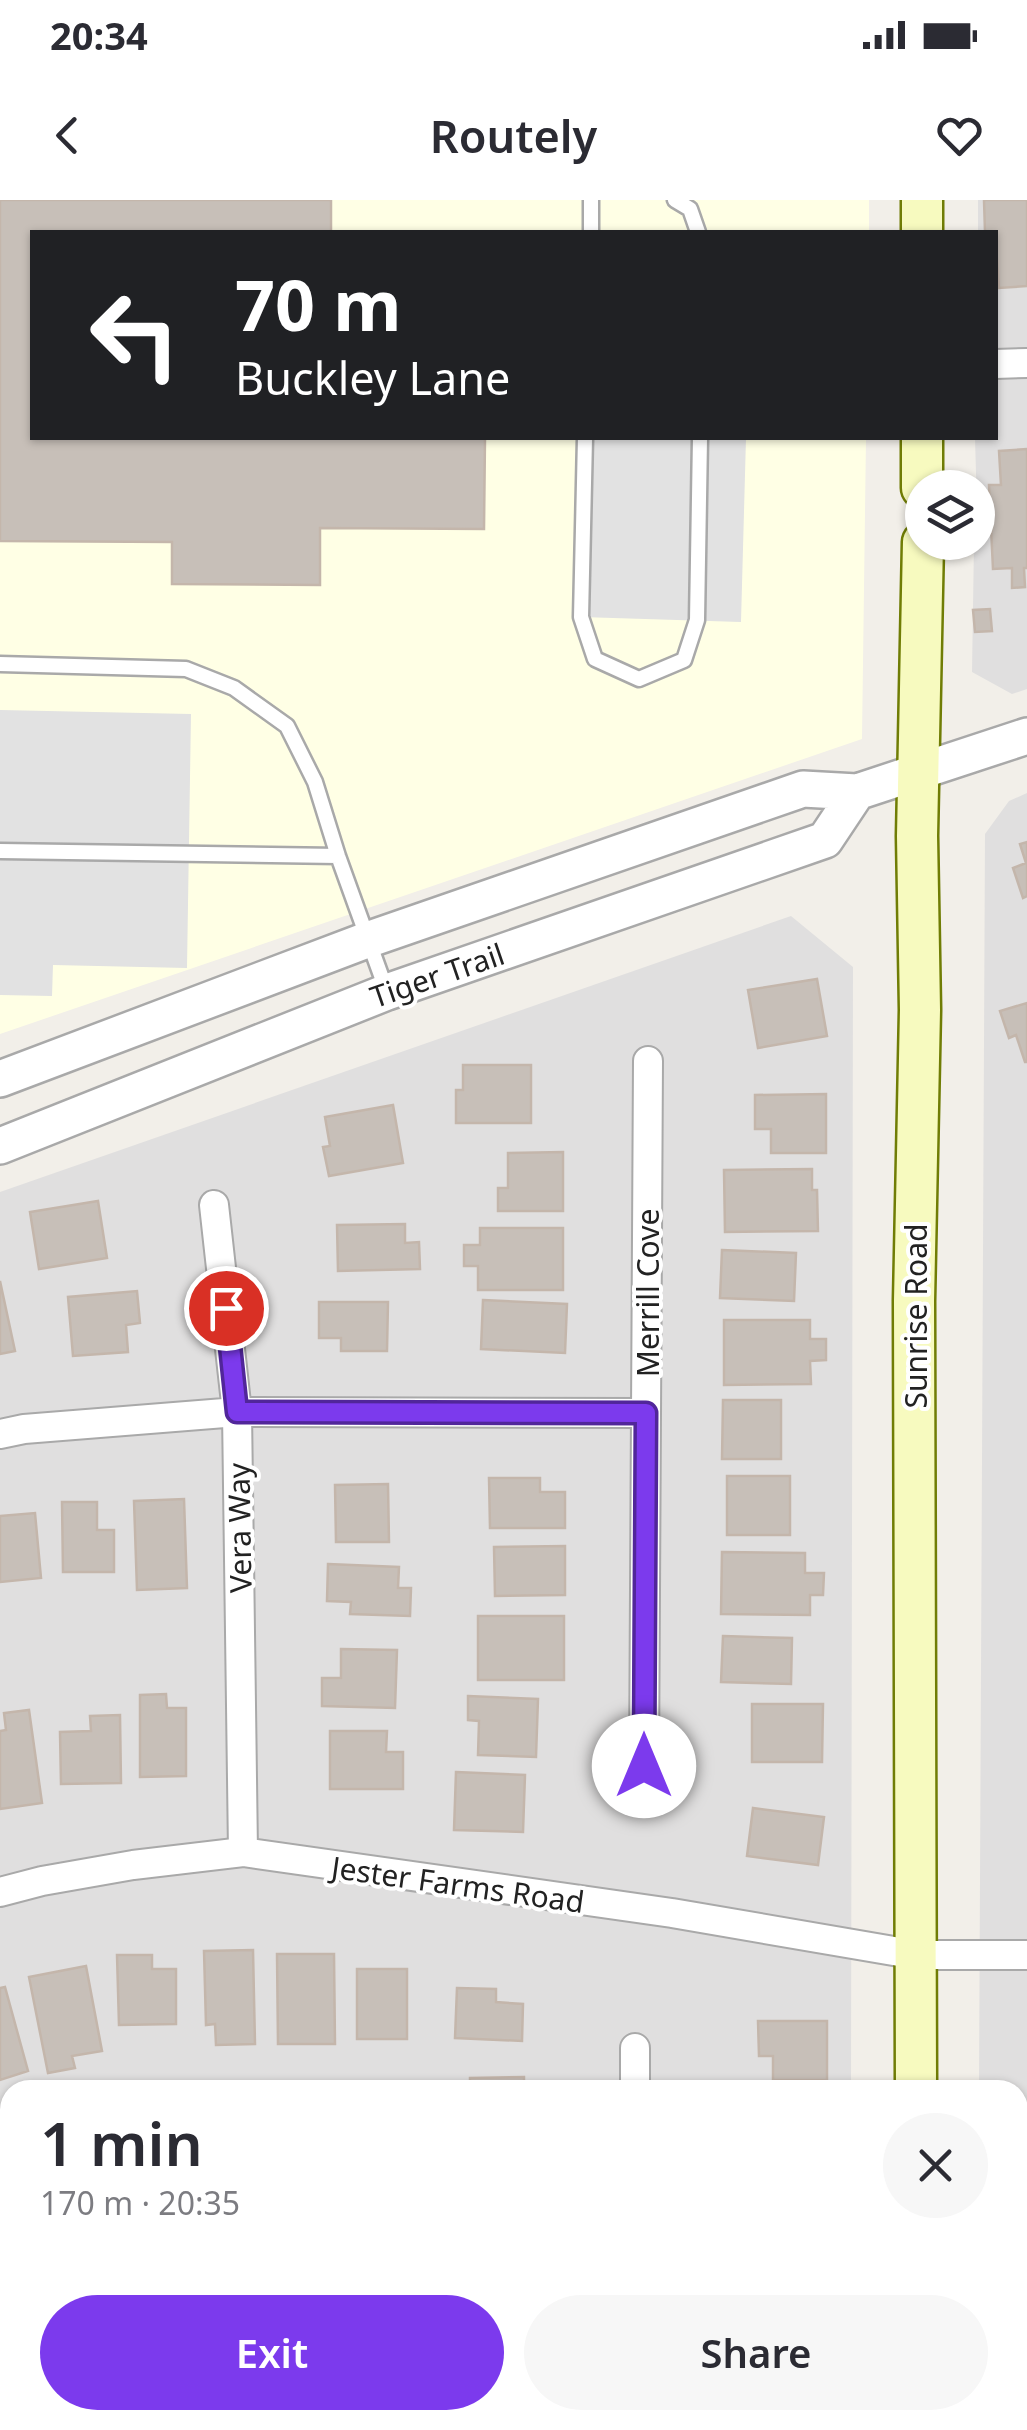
<!DOCTYPE html>
<html lang="en">
<head>
<meta charset="utf-8">
<style>
	:root { --surface:#fff; --page:#f7f7f7; --text:#2b2b33; --muted:#7c7c81; --accent:#7c3aed }
	body { margin:0; font-family:"Noto Sans",sans-serif; background:var(--page); color:var(--text); height:100vh; display:flex; flex-direction:column; font-size:38px; white-space:nowrap }
	* { box-sizing:border-box; margin:0 }
	p { font-size:32px; color:var(--muted) }
	.icon { flex:none; width:55px; height:55px; fill:none; stroke:currentColor; stroke-width:2; stroke-linecap:round; stroke-linejoin:round }
	.map { position:relative; flex:1; overflow:hidden }
	.sheet { position:absolute; left:0px; top:1880px; width:1028px; height:350px; display:flex; flex-direction:column; background:var(--surface); border-radius:30px 30px 0 0; box-shadow:0 2px 8px #0004 }
	.sheet>* { flex:none }
	.hud { position:absolute; left:30px; top:30px; width:968px; height:210px; border-radius:0px; box-shadow:0 2px 8px #0004; background:#202124; color:#fff; overflow:hidden }
	.buttons { position:absolute; left:905px; top:270px; display:grid; gap:20px }
	.buttons a { display:grid; place-items:center; width:90px; height:90px; border-radius:50%; background:var(--surface); box-shadow:0 2px 8px #0004; font-size:50px }
	.pin { position:absolute; display:grid; place-items:center; width:85px; height:85px; color:#fff; margin:-42px; border:5px solid #fff; border-radius:50%; box-shadow:0 2px 10px #0007 }
	.me { position:absolute; width:110px; margin:-55px; rotate:0deg; stroke-linejoin:round; filter:drop-shadow(0 0 8px #0008) }
	.turn { display:flex; align-items:center; gap:35px; height:210px; padding:0 40px; font-size:45px }
	.turn .icon { width:130px; height:130px; stroke-width:2.5 }
	.turn b { display:block; font-size:70px; line-height:85px }
	.round { display:grid; place-items:center; flex:none; width:105px; height:105px; border-radius:52px; background:var(--page) }
	.headline { display:flex; align-items:center; justify-content:space-between; height:170px; padding:0 40px }
	h1 { font-size:60px; font-weight:600; line-height:75px }
	.action { display:flex; gap:20px; margin-top:auto; padding:20px 40px }
	.action a { flex:1; height:115px; border-radius:60px; background:var(--accent); color:#fff; font-size:40px; font-weight:600; line-height:115px; text-align:center }
	.action a+a { background:var(--page); color:var(--text) }
	.status { display:flex; justify-content:space-between; align-items:center; height:70px; padding:0 50px; background:var(--surface); direction:ltr }
	.status svg { height:28px; fill:currentColor }
	header { display:flex; justify-content:space-between; align-items:center; height:130px; padding:0 40px; background:var(--surface); font-size:45px; font-weight:600 }
	.map>svg:first-child { display:block }
	.residential { fill:#e0dfdf }
	.education { fill:#ffffe5 }
	.parking { fill:#e2e2e2 }
	.building { fill:#c7bfb8; stroke:#c4b6ab; stroke-width:2.5 }
	.lines { fill:none; stroke-linecap:round; stroke-linejoin:round }
	.service-casing { stroke:#a9a9a9; stroke-width:19 }
	.minor-casing { stroke:#a9a9a9; stroke-width:32 }
	.tertiary-casing { stroke:#a9a9a9; stroke-width:40 }
	.secondary-casing { stroke:#707d05; stroke-width:45 }
	.service { stroke:#fff; stroke-width:14 }
	.minor { stroke:#fff; stroke-width:28 }
	.tertiary { stroke:#fff; stroke-width:35 }
	.secondary { stroke:#f7fabf; stroke-width:40 }
	.route-casing { stroke:#51269a; stroke-width:25 }
	.route { stroke:#7c3aed; stroke-width:18 }
	.labels { text-anchor:middle; dominant-baseline:central; stroke-width:8; stroke-linejoin:round; paint-order:stroke }
	.street-label { font-size:30px; fill:#222; stroke:#fff }
</style>
</head>
<body>
<div class="status"><b>20:34</b><svg viewBox="0 0 49 12"><path d="M0 12V9h3v3zM5 12V6h3v6zM10 12V3h3v9zM15 12V0h3v12zM26 1h20v11H26zM47 4h2v5h-2z"/></svg></div>
<header><svg class="icon" aria-label="back" viewBox="0 0 24 24"><path d="M15 5l-7 7 7 7"/></svg>Routely<svg class="icon" aria-label="heart" viewBox="0 0 24 24"><path d="M12 20l-8-8c-3-5 5-10 8-4 3-6 11-1 8 4z"/></svg></header>
<div class="map">
<svg width="1027" height="2230" viewBox="0 0 1027 2230">
	<rect width="100%" height="100%" fill="#f2efe9"/>
	<!-- residential -->
	<path class="residential" d="M978,0H1027V489L1012,494L972,472L974,343L978,342L975,238H995V32H978Z
		M1027,593V2230H978V2220H1018V1890H979L985,634L1009,601Z
		M791,716L853,767L851,1890H10V2220H850V2230H0V992Z"/>
	<!-- education -->
	<path class="education" d="M0,0H869V32H32V238H866L862,539L0,834Z"/>
	<!-- parking -->
	<path class="parking" d="M585,238H746L741,422L581,417Z
		M0,510L191,514L187,768L53,765L52,796L0,795Z"/>
	<!-- building -->
	<path class="building" d="M0,0H331V32H32V238H485L484,329L320,328V385L172,384V342L0,341Z
		M984,0H1027V86L999,88L995,32H985Z
		M1027,249V368H1024L1025,387L1012,388V368L993,369L989,285H1001L999,251Z
		M990,409L992,431L975,432L973,410Z
		M1027,642V696L1023,698L1013,668L1026,663L1020,644Z
		M817,779L827,836L758,848L748,790Z
		M1027,803V862H1025L1016,835L1009,838L1000,811Z
		M463,865H531V923H456V890H463Z
		M826,894V953H771V929H755V895Z
		M393,905L403,963L329,976L323,947L330,946L325,917Z
		M563,952V1011H498V988H508V953Z
		M812,969V990H817L818,1031L725,1032L724,970Z
		M98,1001L107,1058L39,1069L30,1012Z
		M405,1024V1043L419,1042L420,1069L338,1071L337,1025Z
		M480,1028H563V1090H478V1066H464V1045H480Z
		M722,1050L796,1053L794,1101L720,1098Z
		M0,1081L15,1151L0,1154Z
		M137,1091L140,1123L126,1125L128,1152L73,1156L68,1097Z
		M483,1100L567,1104L565,1153L481,1149Z
		M319,1102H388L387,1151H341V1138H319Z
		M724,1120H810V1139H826V1160L810,1161L811,1184L724,1185Z
		M723,1200H781V1259H722Z
		M727,1276H790V1335H727Z
		M489,1278H540V1292H565V1328H490Z
		M388,1284L389,1342H336L335,1285Z
		M184,1299L187,1388L137,1390L134,1301Z
		M62,1302H97V1330H114V1372H63Z
		M35,1313L41,1378L0,1382V1316Z
		M565,1346V1395L495,1396L494,1347Z
		M722,1352L805,1353V1373H824L823,1395H810V1415L721,1414Z
		M328,1364L399,1367L398,1388H411L410,1416L350,1414L351,1402L327,1401Z
		M478,1416H564V1480H478Z
		M723,1436L792,1438L791,1484L721,1482Z
		M341,1449L397,1450L395,1508L322,1506V1478H341Z
		M166,1494L167,1508H186V1576L140,1577V1495Z
		M468,1496L538,1499L536,1557L478,1555L479,1521L468,1520Z
		M752,1504H823L822,1562H752Z
		M29,1510L42,1603L0,1609V1531L6,1530L4,1513Z
		M120,1515L121,1583L61,1584L60,1532L91,1531L90,1516Z
		M330,1531H387L386,1552H403V1589H330Z
		M456,1572L525,1575L523,1632L454,1630Z
		M753,1608L824,1617L818,1665L747,1656Z
		M253,1750L255,1844L216,1845L215,1824L206,1825L204,1751Z
		M277,1754H334L335,1844H278Z
		M117,1755H152V1769H176V1824L119,1825Z
		M86,1766L102,1851L72,1856L75,1868L48,1873L29,1777Z
		M357,1769H407V1839H357Z
		M5,1787L28,1871L0,1880V1788Z
		M457,1788L496,1789V1802L523,1804L522,1841L455,1838Z
		M758,1821H827V1880H773V1856H759Z
		M524,1877V1890H470V1878Z
		M0,1985L10,2011V2040L0,2043Z
		M10,2219L67,2220L70,2230H6L3,2222Z
		M82,2220H142L145,2230H85Z
		M160,2220H212L213,2230H162Z
		M226,2220H284L283,2230H225Z
		M297,2220H360V2230H297Z
		M379,2220H427V2230L379,2229Z
		M451,2220H509V2230H451Z
		M531,2220H582V2230H531Z
		M603,2220H654L653,2230H603Z
		M715,2220H771L758,2230H722Z"/>
	<g class="lines">
		<defs>
			<path id="service" d="M591,0V32
				M675,0L690,9L698,32
				M585,238L581,417L595,459L639,479L684,460L697,420L700,238
				M0,464L186,469L234,488L287,526L315,582L338,656L387,792
				M0,651L338,656"/>
			<path id="minor" d="M995,164L1027,163
				M214,1005L237,1212L243,1652
				M0,1234L24,1229L237,1212L646,1213
				M644,1566L648,861
				M0,1692L42,1681L133,1665L243,1652L672,1713L917,1755H1027
				M635,1890V1848
				M0,2137L10,2134
				M1018,2197H1027"/>
			<path id="tertiary" d="M0,879L367,740L803,589L857,592L1027,536
				M0,946L387,792L825,640L857,592"/>
			<path id="secondary" d="M922,0V32
				M922,238V288
				M916,1890L914,1101L920,810L917,636L923,342
				M913,2230V2220"/>
		</defs>
		<!-- service casing -->
		<use href="#service" class="service-casing"/>
		<!-- minor casing -->
		<use href="#minor" class="minor-casing"/>
		<!-- tertiary casing -->
		<use href="#tertiary" class="tertiary-casing"/>
		<!-- secondary casing -->
		<use href="#secondary" class="secondary-casing"/>
		<!-- service -->
		<use href="#service" class="service"/>
		<!-- minor -->
		<use href="#minor" class="minor"/>
		<!-- tertiary -->
		<use href="#tertiary" class="tertiary"/>
		<!-- secondary -->
		<use href="#secondary" class="secondary"/>
	</g>
	<g class="lines">
		<defs>
			<path id="route" d="M226,1108L237,1212L646,1213L644,1566"/>
		</defs>
		<!-- route casing -->
		<use href="#route" class="route-casing"/>
		<!-- route -->
		<use href="#route" class="route"/>
	</g>
	<g class="labels">
		<!-- street labels -->
		<g class="street-label">
			<text transform="translate(437 775) rotate(-19)">Tiger Trail</text>
			<text transform="translate(647 1093) rotate(-90)">Merrill Cove</text>
			<text transform="translate(915 1116) rotate(-90)">Sunrise Road</text>
			<text transform="translate(239 1328) rotate(-91)">Vera Way</text>
			<text transform="translate(458 1684) rotate(8)">Jester Farms Road</text>
		</g>
	</g>
</svg>
<div class="buttons">
<a><svg class="icon" aria-label="layers" viewBox="0 0 24 24"><path d="M12 4l9 5-9 5-9-5zM3 14l9 5 9-5"/></svg></a>
</div>
<div class="pin" style="left:226px;top:1108px;background:#d93025"><svg class="icon" aria-label="arrive" viewBox="0 0 24 24"><path d="M6 21V4h12l-3 4 3 4H6"/></svg></div>
<svg class="me" style="left:644px;top:1566px" viewBox="-20 -20 40 40"><circle r="19" fill="#fff"/><path d="M0-13L10 11 0 6-10 11z" fill="#7c3aed"/></svg>
<div class="hud">
<div class="turn"><svg class="icon" aria-label="left" viewBox="0 0 24 24"><path d="M17 20v-9H6M10 6l-5 5 5 5"/></svg><div><b>70 m</b>Buckley Lane</div></div>
</div>
<section class="sheet">
<div class="headline"><div><h1>1 min</h1><p>170 m · 20:35</p></div><a class="round"><svg class="icon" aria-label="close" viewBox="0 0 24 24"><path d="M6 6l12 12M18 6L6 18"/></svg></a></div>
<div class="action"><a>Exit</a><a>Share</a></div>
</section>
</div>
</body>
</html>
